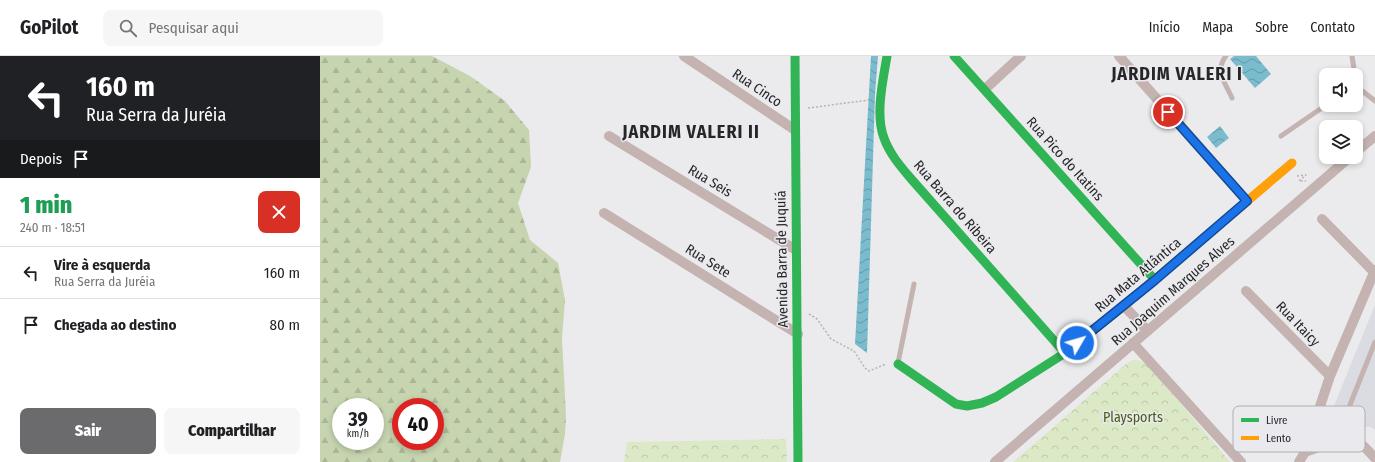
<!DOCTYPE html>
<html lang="pt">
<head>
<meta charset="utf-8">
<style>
	:root { --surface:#fff; --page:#f6f6f6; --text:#202124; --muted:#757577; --line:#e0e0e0; --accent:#6b6b6d }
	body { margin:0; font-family:"Fira Sans Condensed",sans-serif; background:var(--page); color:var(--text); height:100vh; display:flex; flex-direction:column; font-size:15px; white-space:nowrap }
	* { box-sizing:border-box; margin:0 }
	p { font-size:13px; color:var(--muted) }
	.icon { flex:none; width:22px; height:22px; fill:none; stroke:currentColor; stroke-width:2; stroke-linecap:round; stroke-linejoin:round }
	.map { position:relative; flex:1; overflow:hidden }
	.details { display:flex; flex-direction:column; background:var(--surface); width:320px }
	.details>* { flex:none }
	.guide { background:#202124; color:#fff; overflow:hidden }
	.tools { position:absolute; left:999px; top:12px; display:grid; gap:8px }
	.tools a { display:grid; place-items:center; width:44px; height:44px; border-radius:8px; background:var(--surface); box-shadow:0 2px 6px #0003; font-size:20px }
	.speed { position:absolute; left:12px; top:342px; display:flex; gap:8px; font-size:20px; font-weight:700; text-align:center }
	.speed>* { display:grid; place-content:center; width:52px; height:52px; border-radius:50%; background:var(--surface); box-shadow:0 2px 6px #0003; line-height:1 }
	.speed small { font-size:10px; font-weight:400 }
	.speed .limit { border:6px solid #d22; background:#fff; color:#111 }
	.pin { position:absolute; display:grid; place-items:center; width:34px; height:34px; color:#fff; margin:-17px; border:2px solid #fff; border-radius:50%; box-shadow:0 1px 4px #0007 }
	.me { position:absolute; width:44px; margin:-22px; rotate:52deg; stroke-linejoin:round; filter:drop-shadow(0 0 3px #0008) }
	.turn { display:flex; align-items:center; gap:14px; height:84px; padding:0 20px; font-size:18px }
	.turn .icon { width:52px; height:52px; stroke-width:2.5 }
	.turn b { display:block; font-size:28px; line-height:34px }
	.then { display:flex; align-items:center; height:38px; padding:0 20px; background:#0003; gap:8px; font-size:15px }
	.round { display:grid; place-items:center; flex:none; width:42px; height:42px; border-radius:8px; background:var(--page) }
	.headline { display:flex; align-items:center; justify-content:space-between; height:68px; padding:0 20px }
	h1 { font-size:24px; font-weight:800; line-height:30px; color:#1e9e55 }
	.action { display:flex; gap:8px; margin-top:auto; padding:8px 20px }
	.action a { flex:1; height:46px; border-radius:8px; background:var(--accent); color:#fff; font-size:16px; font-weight:800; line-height:46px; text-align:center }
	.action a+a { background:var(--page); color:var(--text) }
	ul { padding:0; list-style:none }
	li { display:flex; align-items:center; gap:12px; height:52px; padding:0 20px; border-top:1px solid var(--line) }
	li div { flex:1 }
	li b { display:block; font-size:15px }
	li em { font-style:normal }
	header { display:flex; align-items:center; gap:24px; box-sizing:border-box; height:56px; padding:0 20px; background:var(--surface); border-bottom:1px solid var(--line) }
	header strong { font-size:19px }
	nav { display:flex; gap:22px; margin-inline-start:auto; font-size:14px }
	.search { width:280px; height:36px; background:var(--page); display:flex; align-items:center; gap:10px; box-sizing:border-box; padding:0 14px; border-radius:8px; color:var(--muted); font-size:15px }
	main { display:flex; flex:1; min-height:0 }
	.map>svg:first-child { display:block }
	.built { fill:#dbdbe2 }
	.forest { fill:url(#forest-firs); fill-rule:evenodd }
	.park { fill:url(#park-crowns) }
	.water { fill:url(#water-waves) }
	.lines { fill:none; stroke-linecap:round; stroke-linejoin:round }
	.path { stroke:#b9b0af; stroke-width:1.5; stroke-dasharray:2 2; stroke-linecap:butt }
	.lane { stroke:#c4b3b1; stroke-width:5 }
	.street { stroke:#c4b3b1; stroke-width:10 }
	.fast { stroke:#30b455; stroke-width:9 }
	.slow { stroke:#ff9f0a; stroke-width:9 }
	.route-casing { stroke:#114b97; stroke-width:10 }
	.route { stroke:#1a73e8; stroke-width:7 }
	.labels { text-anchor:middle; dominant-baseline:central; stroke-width:3; stroke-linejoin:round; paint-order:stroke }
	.street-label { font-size:14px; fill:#262628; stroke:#eaeaee }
	.park-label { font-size:14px; fill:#465c13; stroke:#eaeaee }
	.district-label { font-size:18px; font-weight:bold; letter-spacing:1px; fill:#262628; stroke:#eaeaee }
	.key { fill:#eaeaee; stroke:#afafb3; stroke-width:1 }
	.key-label { font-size:11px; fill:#262628 }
</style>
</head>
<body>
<header>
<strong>GoPilot</strong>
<div class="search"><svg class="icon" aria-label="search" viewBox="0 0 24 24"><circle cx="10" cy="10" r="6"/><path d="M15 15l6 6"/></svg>Pesquisar aqui</div>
<nav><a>Início</a><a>Mapa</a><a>Sobre</a><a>Contato</a></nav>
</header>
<main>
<section class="details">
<div class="guide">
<div class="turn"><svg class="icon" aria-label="left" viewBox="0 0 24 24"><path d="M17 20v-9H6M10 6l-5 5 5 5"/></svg><div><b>160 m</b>Rua Serra da Juréia</div></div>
<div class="then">Depois<svg class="icon" aria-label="arrive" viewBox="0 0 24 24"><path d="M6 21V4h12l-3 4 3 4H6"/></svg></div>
</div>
<div class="headline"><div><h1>1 min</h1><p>240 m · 18:51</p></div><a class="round" style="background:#d93025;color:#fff"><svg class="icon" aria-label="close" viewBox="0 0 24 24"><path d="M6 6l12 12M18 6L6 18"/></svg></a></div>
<ul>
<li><svg class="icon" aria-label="left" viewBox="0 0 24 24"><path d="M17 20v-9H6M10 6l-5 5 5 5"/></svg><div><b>Vire à esquerda</b><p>Rua Serra da Juréia</p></div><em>160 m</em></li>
<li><svg class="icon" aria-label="arrive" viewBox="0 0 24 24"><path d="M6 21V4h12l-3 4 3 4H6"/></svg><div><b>Chegada ao destino</b></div><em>80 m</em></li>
</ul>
<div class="action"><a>Sair</a><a>Compartilhar</a></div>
</section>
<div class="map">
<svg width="1055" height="406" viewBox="0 0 1055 406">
	<defs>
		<pattern id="forest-firs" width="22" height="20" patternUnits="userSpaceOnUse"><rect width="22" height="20" fill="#c6d4af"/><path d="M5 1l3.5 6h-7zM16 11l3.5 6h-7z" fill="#aab697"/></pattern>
		<pattern id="park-crowns" width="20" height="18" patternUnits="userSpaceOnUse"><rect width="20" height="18" fill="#dce9c7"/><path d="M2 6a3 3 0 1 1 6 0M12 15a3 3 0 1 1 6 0" fill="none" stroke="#bdc8ab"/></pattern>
		<pattern id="water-waves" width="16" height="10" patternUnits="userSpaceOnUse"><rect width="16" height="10" fill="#7abbce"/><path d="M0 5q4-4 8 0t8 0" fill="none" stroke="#6498a7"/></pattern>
	</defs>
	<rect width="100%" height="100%" fill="#ebebed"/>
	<!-- built -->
	<path class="built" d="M1055,249V374L1051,371H1046L1019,377L1015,372L1011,357Z"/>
	<!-- forest -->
	<path class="forest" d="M0,0H112L150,20L185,45L209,74L211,111L198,147L210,184L238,207L245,244L242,282L246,360L245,378L240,406H0ZM21,351H55V385H21ZM81,351H115V385H81Z"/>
	<!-- park -->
	<path class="park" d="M813,304C820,304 824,306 829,310L910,406H693L806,308Z
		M466,383L467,406H304L307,386Z"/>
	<!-- water -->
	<path class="water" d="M551,0H558L555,38L547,297L535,288Z
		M914,0H936L951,18L935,32L910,3Z
		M900,70L909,82L896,92L887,81Z"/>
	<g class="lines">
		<!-- path -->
		<path class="path" d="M488,52L549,44
			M977,120L986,119L979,125H986
			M489,258L497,263L511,283L534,295L545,312L549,315L566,308"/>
		<!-- lane -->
		<path class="lane" d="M906,0C894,15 906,28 912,42
			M1032,0L1035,19
			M1036,30L1055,45
			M961,80L1006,49
			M578,307L594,228
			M1016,384L1055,286"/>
		<!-- street -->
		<path class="street" d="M364,0L475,74
			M799,0L927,145
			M665,33L701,0
			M289,80L476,194
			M1036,96L1055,80
			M284,157L478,278
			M1002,163L1054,216
			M926,235L1010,320
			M804,250L828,275
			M813,287L921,406
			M985,396C995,393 1025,379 1034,383C1041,386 1049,396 1055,402
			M675,406L1030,101
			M979,406L985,396L1010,320L1055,214"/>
		<!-- fast -->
		<path class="fast" d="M475,0L478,406
			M567,0C563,24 555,59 564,82C570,99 582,112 593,125L745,297
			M634,0L835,224
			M578,308L636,348L647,350L662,347L676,341L745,297L800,253"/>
		<!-- slow -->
		<path class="slow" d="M800,253L972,107"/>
	</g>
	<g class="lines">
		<defs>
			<path id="route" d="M757,287L835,224L927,145L848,56"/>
		</defs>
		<!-- route casing -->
		<use href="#route" class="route-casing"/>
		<!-- route -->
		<use href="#route" class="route"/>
	</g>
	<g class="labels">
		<!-- street labels -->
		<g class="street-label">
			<text transform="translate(437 32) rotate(34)">Rua Cinco</text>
			<text transform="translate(745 103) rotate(48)">Rua Pico do Itatins</text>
			<text transform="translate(390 125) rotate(31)">Rua Seis</text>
			<text transform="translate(635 151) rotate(49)">Rua Barra do Ribeira</text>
			<text transform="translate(462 203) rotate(-91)">Avenida Barra de Juquiá</text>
			<text transform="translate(388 205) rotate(32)">Rua Sete</text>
			<text transform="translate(818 219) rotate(-40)">Rua Mata Atlântica</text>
			<text transform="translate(853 235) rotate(-41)">Rua Joaquim Marques Alves</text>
			<text transform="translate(978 268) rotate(46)">Rua Itaicy</text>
		</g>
		<!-- park labels -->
		<g class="park-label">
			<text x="813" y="361">Playsports</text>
		</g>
		<!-- district labels -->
		<g class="district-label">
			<text x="857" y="18">JARDIM VALERI I</text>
			<text x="371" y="76">JARDIM VALERI II</text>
		</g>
	</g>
	<!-- legend -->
	<rect x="913" y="350" width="132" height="46" rx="6" class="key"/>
	<rect x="921" y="362" width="18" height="4" fill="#30b455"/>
	<rect x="921" y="380" width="18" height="4" fill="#ff9f0a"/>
	<g class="key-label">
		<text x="946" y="368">Livre</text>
		<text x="946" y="386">Lento</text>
	</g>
</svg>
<div class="tools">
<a><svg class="icon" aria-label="sound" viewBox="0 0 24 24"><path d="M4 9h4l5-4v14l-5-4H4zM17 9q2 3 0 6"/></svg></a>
<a><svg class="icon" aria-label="layers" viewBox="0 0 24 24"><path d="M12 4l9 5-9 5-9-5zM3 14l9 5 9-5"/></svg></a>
</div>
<div class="speed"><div>39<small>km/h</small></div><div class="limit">40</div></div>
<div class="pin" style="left:848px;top:56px;background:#d93025"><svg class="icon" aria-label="arrive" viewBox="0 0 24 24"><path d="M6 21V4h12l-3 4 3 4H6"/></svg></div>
<svg class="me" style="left:757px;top:287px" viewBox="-20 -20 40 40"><circle r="17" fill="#1a73e8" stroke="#fff" stroke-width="3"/><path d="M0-11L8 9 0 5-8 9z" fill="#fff"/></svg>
</div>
</main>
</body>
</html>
